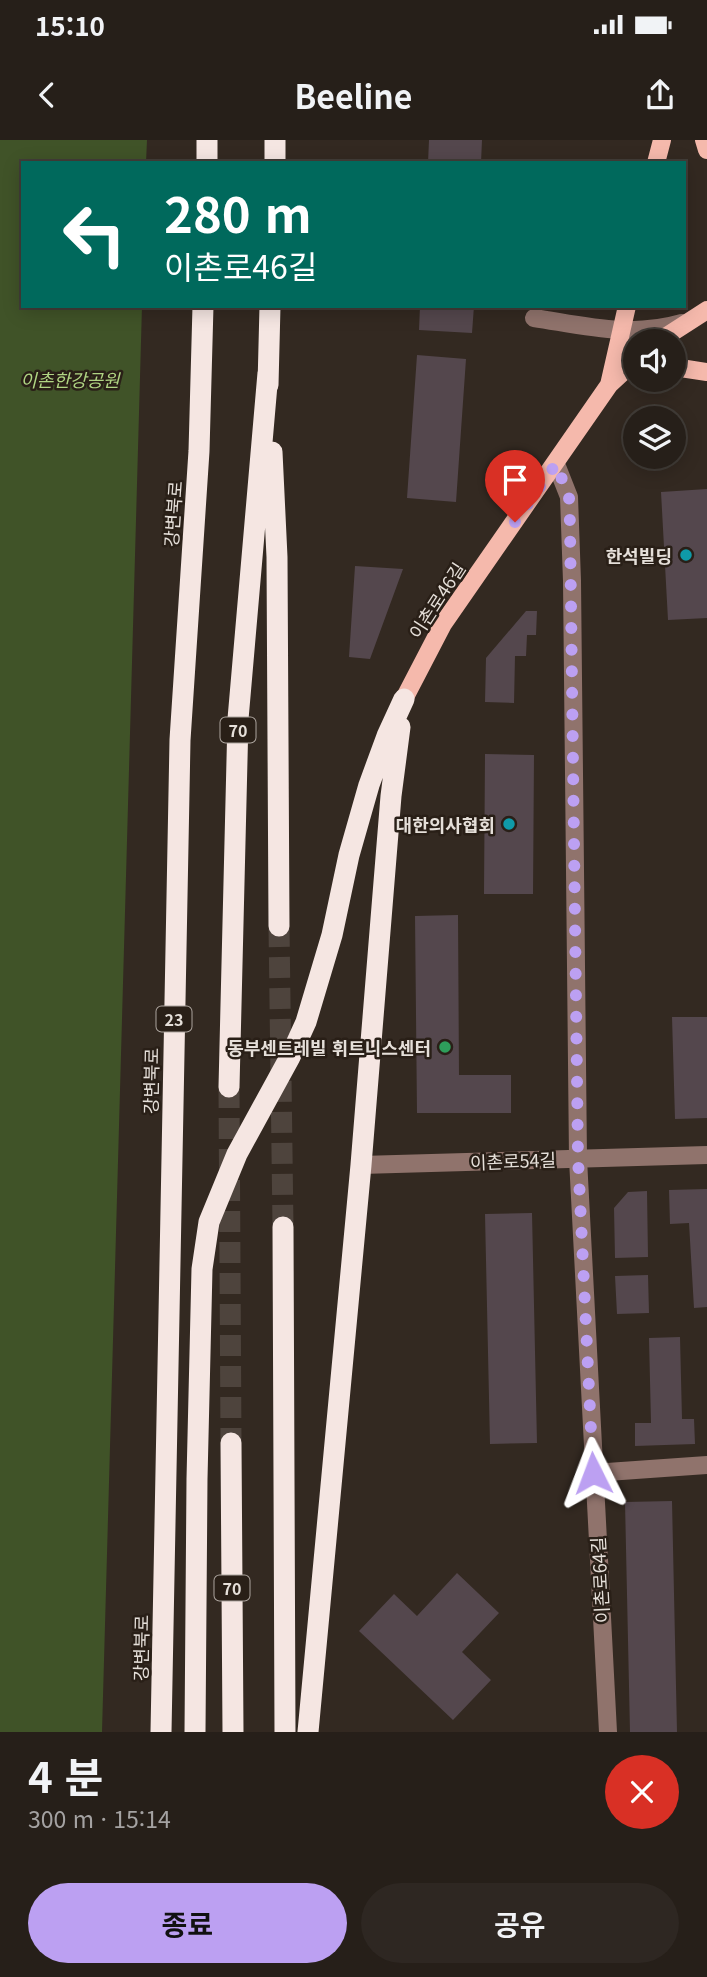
<!DOCTYPE html>
<html lang="ko">
<head>
<meta charset="utf-8">
<style>
	:root { --surface:#261f19; --page:#2e2722; --text:#f1f3f6; --muted:#a4a2a2; --line:#423d38; --accent:#bca0f2 }
	body { margin:0; font-family:Georgia,"Noto Sans KR",serif; background:var(--page); color:var(--text); height:100vh; display:flex; flex-direction:column; font-size:26px; white-space:nowrap }
	* { box-sizing:border-box; margin:0 }
	p { font-size:23px; color:var(--muted) }
	.icon { flex:none; width:38px; height:38px; fill:none; stroke:currentColor; stroke-width:2; stroke-linecap:round; stroke-linejoin:round }
	.map { position:relative; height:1592px; overflow:hidden }
	.side { display:flex; flex-direction:column; background:var(--surface); flex:1 }
	.side>* { flex:none }
	.hud { position:absolute; left:21px; top:21px; width:665px; height:147px; border-radius:0px; box-shadow:0 4px 18px #0003,0 0 0 2px var(--line); background:#00695c; color:#fff; overflow:hidden }
	.controls { position:absolute; left:623px; top:189px; display:grid; gap:14px }
	.controls a { display:grid; place-items:center; width:63px; height:63px; border-radius:50%; background:var(--surface); box-shadow:0 4px 18px #0003,0 0 0 2px var(--line); font-size:35px }
	.pin { position:absolute; display:grid; place-items:center; width:60px; height:60px; color:#fff; margin:-72px -30px; border-radius:50% 50% 50% 0; rotate:-45deg; box-shadow:0 0 7px #0007 }
	.pin .icon { rotate:45deg }
	.me { position:absolute; width:77px; margin:-38px; rotate:357deg; stroke-linejoin:round; filter:drop-shadow(0 0 5px #0008) }
	.turn { display:flex; align-items:center; gap:24px; height:147px; padding:0 28px; font-size:32px }
	.turn .icon { width:91px; height:91px; stroke-width:2.5 }
	.turn b { display:block; font-size:49px; line-height:60px }
	.round { display:grid; place-items:center; flex:none; width:74px; height:74px; border-radius:37px; background:var(--page) }
	.overview { display:flex; align-items:center; justify-content:space-between; height:119px; padding:0 28px }
	h1 { font-size:42px; font-weight:700; line-height:52px }
	.cta { display:flex; gap:14px; margin-top:auto; padding:14px 28px }
	.cta a { flex:1; height:80px; border-radius:42px; background:var(--accent); color:#111; font-size:28px; font-weight:700; line-height:80px; text-align:center }
	.cta a+a { background:var(--page); color:var(--text) }
	.status { display:flex; justify-content:space-between; align-items:center; height:49px; padding:0 35px; background:var(--surface); direction:ltr }
	.status svg { height:19px; fill:currentColor }
	header { display:flex; justify-content:space-between; align-items:center; height:91px; padding:0 28px; background:var(--surface); font-size:32px; font-weight:700 }
	.map>svg:first-child { display:block }
	.green { fill:#405328 }
	.building { fill:#54474d }
	.lines { fill:none; stroke-linecap:round; stroke-linejoin:round }
	.highway-tunnel { stroke:#4e443d; stroke-width:21; stroke-dasharray:21 10; stroke-linecap:butt }
	.minor { stroke:#90736c; stroke-width:18 }
	.major { stroke:#f5b9ac; stroke-width:18 }
	.highway { stroke:#f5e6e2; stroke-width:21 }
	.route { stroke:#bca0f2; stroke-width:12; stroke-dasharray:0 21.6 }
	.culture-dot { fill:#0f9aa8; stroke:#291f17; stroke-width:2.5 }
	.leisure-dot { fill:#2e9e5b; stroke:#291f17; stroke-width:2.5 }
	.labels { text-anchor:middle; dominant-baseline:central; stroke-width:5; stroke-linejoin:round; paint-order:stroke }
	.shield { fill:#291f17; stroke:#ada59f; stroke-width:2 }
	.shield-label { font-size:16px; font-weight:bold; fill:#e5dfd9 }
	.park-label { font-size:18px; font-style:italic; fill:#b0d583; stroke:#291f17 }
	.street-label { font-size:18px; fill:#e5dfd9; stroke:#291f17 }
	.poi-label { font-size:18px; font-weight:bold; fill:#e5dfd9; stroke:#291f17; text-anchor:end }
</style>
</head>
<body>
<div class="status"><b>15:10</b><svg viewBox="0 0 49 12"><path d="M0 12V9h3v3zM5 12V6h3v6zM10 12V3h3v9zM15 12V0h3v12zM26 1h20v11H26zM47 4h2v5h-2z"/></svg></div>
<header><svg class="icon" aria-label="back" viewBox="0 0 24 24"><path d="M15 5l-7 7 7 7"/></svg>Beeline<svg class="icon" aria-label="share" viewBox="0 0 24 24"><path d="M12 15V3M7 8l5-5 5 5M5 13v7h14v-7"/></svg></header>
<div class="map">
<svg width="707" height="1592" viewBox="0 0 707 1592">
	<rect width="100%" height="100%" fill="#332921"/>
	<!-- green -->
	<path class="green" d="M0,0H147L146,23H23V166H142L102,1592H0Z"/>
	<!-- building -->
	<path class="building" d="M429,0H482L481,23H428Z
		M420,166H474L472,193L419,190Z
		M417,215L466,219L456,362L407,358Z
		M707,349V478L668,480L661,352Z
		M355,426L403,429L370,519L349,517Z
		M526,471H537L536,495H527L526,516H515L514,563L485,562L486,518Z
		M485,614L534,615L533,754H484Z
		M458,775L459,935H511V973H417L415,776Z
		M672,877H707V978L675,979Z
		M707,1049V1167L694,1168L689,1083L670,1084L669,1050Z
		M647,1051L648,1117L615,1118L614,1068L628,1052Z
		M532,1073L537,1303L490,1304L485,1074Z
		M648,1135L649,1173L617,1174L615,1136Z
		M680,1197L682,1279H694L695,1304L635,1306V1283H651L649,1198Z
		M672,1361L677,1592H630L625,1362Z
		M457,1433L499,1473L462,1512L491,1540L453,1580L359,1491L394,1454L417,1476Z"/>
	<g class="lines">
		<!-- highway-tunnel -->
		<path class="highway-tunnel" d="M279,786L283,1087
			M229,947L231,1303"/>
		<!-- minor -->
		<path class="minor" d="M534,178C586,186 630,198 682,183
			M556,324L569,357L572,441L578,1019L608,1592
			M361,1025L707,1015
			M593,1333L707,1325"/>
		<!-- major -->
		<path class="major" d="M704,0L707,10
			M656,23L662,0
			M659,201L707,170
			M674,227L707,232
			M609,245L627,166
			M404,559L443,484L609,245L635,221"/>
		<!-- highway -->
		<path class="highway" d="M207,23V0
			M275,23V0
			M268,245L270,166
			M272,312L277,417L279,786
			M229,947L238,579L268,233
			M283,1087L285,1592
			M231,1303L233,1592
			M161,1592L180,600L199,311L203,166
			M195,1592L197,1339L202,1129L209,1082L237,1014L290,917L306,882L332,795L349,715L369,645L387,596L404,559
			M308,1592L361,1025L391,656L400,587"/>
	</g>
	<g class="lines">
		<!-- route -->
		<path class="route" d="M515,382L556,324L569,357L570,385L578,1018L593,1333"/>
	</g>
	<!-- markers -->
	<g class="culture-dot">
		<circle cx="686" cy="415" r="7"/>
		<circle cx="509" cy="684" r="7"/>
	</g>
	<circle class="leisure-dot" cx="445" cy="907" r="7"/>
	<g class="labels">
		<!-- shield labels -->
		<g class="shield">
			<rect x="220.5" y="577.5" width="35" height="25" rx="5"/>
			<rect x="156.5" y="866.5" width="35" height="25" rx="5"/>
			<rect x="214.5" y="1435.5" width="35" height="25" rx="5"/>
		</g>
		<g class="shield-label">
			<text x="238" y="590">70</text>
			<text x="174" y="879">23</text>
			<text x="232" y="1448">70</text>
		</g>
		<!-- park labels -->
		<g class="park-label">
			<text x="70" y="239">이촌한강공원</text>
		</g>
		<!-- street labels -->
		<g class="street-label">
			<text transform="translate(172 374) rotate(-86)">강변북로</text>
			<text transform="translate(436 460) rotate(-57)">이촌로46길</text>
			<text transform="translate(150 941) rotate(-89)">강변북로</text>
			<text transform="translate(513 1020) rotate(-2)">이촌로54길</text>
			<text transform="translate(599 1440) rotate(-93)">이촌로64길</text>
			<text transform="translate(140 1508) rotate(-89)">강변북로</text>
		</g>
		<!-- poi labels -->
		<g class="poi-label">
			<text x="672" y="415">한석빌딩</text>
			<text x="495" y="684">대한의사협회</text>
			<text x="431" y="907">동부센트레빌 휘트니스센터</text>
		</g>
	</g>
</svg>
<div class="controls">
<a><svg class="icon" aria-label="sound" viewBox="0 0 24 24"><path d="M4 9h4l5-4v14l-5-4H4zM17 9q2 3 0 6"/></svg></a>
<a><svg class="icon" aria-label="layers" viewBox="0 0 24 24"><path d="M12 4l9 5-9 5-9-5zM3 14l9 5 9-5"/></svg></a>
</div>
<div class="pin" style="left:515px;top:382px;background:#d93025"><svg class="icon" aria-label="arrive" viewBox="0 0 24 24"><path d="M6 21V4h12l-3 4 3 4H6"/></svg></div>
<svg class="me" style="left:593px;top:1333px" viewBox="-20 -20 40 40"><path d="M0-17L14 15 0 8-14 15z" fill="#bca0f2" stroke="#fff" stroke-width="4"/></svg>
<div class="hud">
<div class="turn"><svg class="icon" aria-label="left" viewBox="0 0 24 24"><path d="M17 20v-9H6M10 6l-5 5 5 5"/></svg><div><b>280 m</b>이촌로46길</div></div>
</div>
</div>
<section class="side">
<div class="overview"><div><h1>4 분</h1><p>300 m · 15:14</p></div><a class="round" style="background:#d93025;color:#fff"><svg class="icon" aria-label="close" viewBox="0 0 24 24"><path d="M6 6l12 12M18 6L6 18"/></svg></a></div>
<div class="cta"><a>종료</a><a>공유</a></div>
</section>
</body>
</html>
